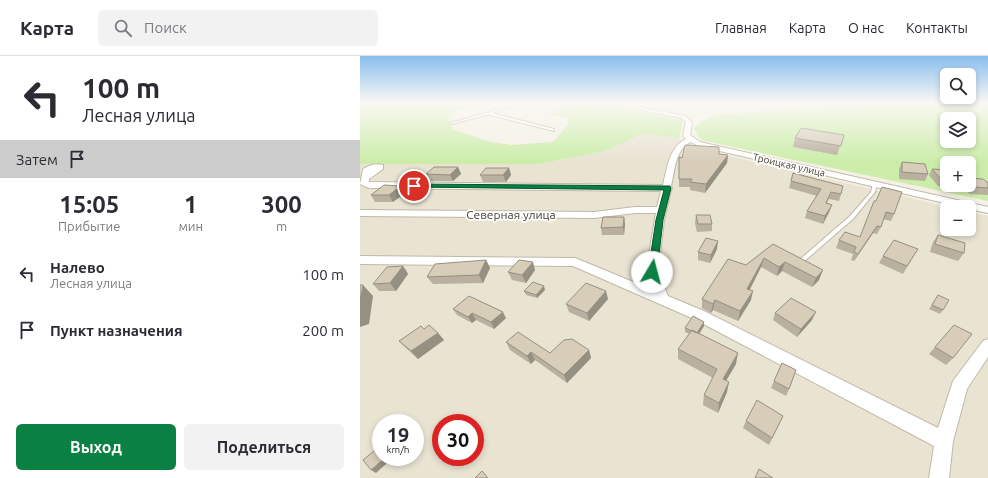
<!DOCTYPE html>
<html lang="ru">
<head>
<meta charset="utf-8">
<style>
	:root { --surface:#fff; --page:#f2f2f3; --text:#2b2b33; --muted:#7c7c81; --line:#e1e1e2; --accent:#0b8043 }
	body { margin:0; font-family:Ubuntu,sans-serif; background:var(--page); color:var(--text); height:100vh; display:flex; flex-direction:column; font-size:15px; white-space:nowrap }
	* { box-sizing:border-box; margin:0 }
	p { font-size:13px; color:var(--muted) }
	.icon { flex:none; width:22px; height:22px; fill:none; stroke:currentColor; stroke-width:2; stroke-linecap:round; stroke-linejoin:round }
	.map { position:relative; flex:1; overflow:hidden }
	.details { display:flex; flex-direction:column; background:var(--surface); width:360px }
	.details>* { flex:none }
	.hud { background:#fff; color:var(--text); overflow:hidden }
	.buttons { position:absolute; left:580px; top:12px; display:grid; gap:8px }
	.buttons a { display:grid; place-items:center; width:36px; height:36px; border-radius:6px; background:var(--surface); box-shadow:0 2px 6px #0003; font-size:20px }
	.speed { position:absolute; left:12px; top:358px; display:flex; gap:8px; font-size:20px; font-weight:700; text-align:center }
	.speed>* { display:grid; place-content:center; width:52px; height:52px; border-radius:50%; background:var(--surface); box-shadow:0 2px 6px #0003; line-height:1 }
	.speed small { font-size:10px; font-weight:400 }
	.speed .limit { border:6px solid #d22; background:#fff; color:#111 }
	.pin { position:absolute; display:grid; place-items:center; width:34px; height:34px; color:#fff; margin:-17px; border:2px solid #fff; border-radius:50%; box-shadow:0 1px 4px #0007 }
	.me { position:absolute; width:44px; margin:-22px; rotate:8deg; stroke-linejoin:round; filter:drop-shadow(0 0 3px #0008) }
	.turn { display:flex; align-items:center; gap:14px; height:84px; padding:0 16px; font-size:18px }
	.turn .icon { width:52px; height:52px; stroke-width:2.5 }
	.turn b { display:block; font-size:28px; line-height:34px }
	.then { display:flex; align-items:center; height:38px; padding:0 16px; background:#0003; gap:8px; font-size:15px }
	.eta { display:flex; justify-content:space-evenly; align-items:center; height:68px; text-align:center }
	.eta b { font-size:24px; font-weight:600; line-height:28px }
	.cta { display:flex; gap:8px; margin-top:auto; padding:8px 16px }
	.cta a { flex:1; height:46px; border-radius:6px; background:var(--accent); color:#fff; font-size:16px; font-weight:600; line-height:46px; text-align:center }
	.cta a+a { background:var(--page); color:var(--text) }
	ul { padding:0; list-style:none }
	li { display:flex; align-items:center; gap:12px; height:56px; padding:0 16px }
	li div { flex:1 }
	li b { display:block; font-size:15px }
	li em { font-style:normal }
	header { display:flex; align-items:center; gap:24px; box-sizing:border-box; height:56px; padding:0 20px; background:var(--surface); border-bottom:1px solid var(--line) }
	header strong { font-size:19px }
	nav { display:flex; gap:22px; margin-inline-start:auto; font-size:14px }
	.search { width:280px; height:36px; background:var(--page); display:flex; align-items:center; gap:10px; box-sizing:border-box; padding:0 14px; border-radius:6px; color:var(--muted); font-size:15px }
	main { display:flex; flex:1; min-height:0 }
	.map>svg:first-child { display:block }
	.residential { fill:#e9e3d2; fill-rule:evenodd }
	.green { fill:#cbeda9; fill-rule:evenodd }
	.lines { fill:none; stroke-linecap:round; stroke-linejoin:round }
	.service-casing { stroke:#c1b9a7; stroke-width:2 }
	.minor-casing { stroke:#c1b9a7; stroke-width:2 }
	.service { fill:#fff; fill-rule:evenodd }
	.minor { fill:#fff; fill-rule:evenodd }
	.wall { fill:#b9b09f }
	.shaded-wall { fill:#969082 }
	.building { fill:#d7cdb9; stroke:#969082 }
	.route { fill:#0b8043; stroke:#07532c }
	.labels { text-anchor:middle; dominant-baseline:central; stroke-width:3.5; stroke-linejoin:round; paint-order:stroke }
	.far-street-label { font-size:10px; fill:#474134; stroke:#fff }
	.street-label { font-size:12px; fill:#474134; stroke:#fff }
</style>
</head>
<body>
<header>
<strong>Карта</strong>
<div class="search"><svg class="icon" aria-label="search" viewBox="0 0 24 24"><circle cx="10" cy="10" r="6"/><path d="M15 15l6 6"/></svg>Поиск</div>
<nav><a>Главная</a><a>Карта</a><a>О нас</a><a>Контакты</a></nav>
</header>
<main>
<section class="details">
<div class="hud">
<div class="turn"><svg class="icon" aria-label="left" viewBox="0 0 24 24"><path d="M17 20v-9H6M10 6l-5 5 5 5"/></svg><div><b>100 m</b>Лесная улица</div></div>
<div class="then">Затем<svg class="icon" aria-label="arrive" viewBox="0 0 24 24"><path d="M6 21V4h12l-3 4 3 4H6"/></svg></div>
</div>
<div class="eta">
<div><b>15:05</b><p>Прибытие</p></div>
<div><b>1</b><p>мин</p></div>
<div><b>300</b><p>m</p></div>
</div>
<ul>
<li><svg class="icon" aria-label="left" viewBox="0 0 24 24"><path d="M17 20v-9H6M10 6l-5 5 5 5"/></svg><div><b>Налево</b><p>Лесная улица</p></div><em>100 m</em></li>
<li><svg class="icon" aria-label="arrive" viewBox="0 0 24 24"><path d="M6 21V4h12l-3 4 3 4H6"/></svg><div><b>Пункт назначения</b></div><em>200 m</em></li>
</ul>
<div class="cta"><a>Выход</a><a>Поделиться</a></div>
</section>
<div class="map">
<svg width="628" height="422" viewBox="0 0 628 422">
	<rect width="100%" height="100%" fill="#f4f0e5"/>
	<!-- residential -->
	<path class="residential" d="M282,78L319,82L339,93L589,151H587V173H609V156L628,160V422H0V108H178L245,95ZM21,367H55V401H21ZM81,367H115V401H81Z"/>
	<!-- green -->
	<path class="green" d="M0,47H162L95,54L88,64L93,73L130,86L151,89L193,86L208,69L207,61L188,59L201,51L218,47H237L323,65L319,82L282,78L245,95L178,108H0Z
		M506,47H628V145L341,84L334,72L342,65L359,59ZM587,63H609V85H587ZM587,107H609V129H587Z"/>
	<g class="lines">
		<defs>
			<path id="service" d="M163,47H167L132,57L194,73V75L130,59V58L92,68L90,67Z
				M513,127L517,128L515,136L494,162L441,208H437L436,207L437,206L490,160L511,136Z"/>
			<path id="minor" d="M247,47H258L325,60L332,66L330,79L340,86L628,151V157L609,153V151H602L338,90L331,86C315,93 315,115 311,130L312,132L311,134L304,164L298,216L308,240L344,255L578,372L593,325L623,285L628,283V301L607,333L593,385L589,422H569L574,390L334,263L213,210L0,208V200L215,202L293,234L286,216L296,157H275L234,162L0,160V154L234,156L275,151H297L301,135L9,132L0,128L3,113C10,109 15,107 23,109V113L9,123V126L303,129C307,113 309,91 326,83L323,80L326,66L321,62Z"/>
		</defs>
		<!-- service casing -->
		<use href="#service" class="service-casing"/>
		<!-- minor casing -->
		<use href="#minor" class="minor-casing"/>
		<!-- service -->
		<use href="#service" class="service"/>
		<!-- minor -->
		<use href="#minor" class="minor"/>
	</g>
	<!-- wall -->
	<path class="wall" d="M484,79L477,99L433,91L435,82Z
		M359,98L368,99L367,107L345,137L330,134V131H319V101L322,102Z
		M542,106L568,118L565,125L539,123V113Z
		M98,111L101,118L93,125H70L66,118Z
		M149,112L151,119L146,126H123L120,119Z
		M572,113L587,114V129H600L598,132L578,130L569,119Z
		M433,117L481,138L479,145L469,143L467,147L472,149L469,156L463,168L445,162L447,155L457,140L429,132Z
		M609,122L628,127V139L610,138L600,129H609Z
		M41,130L45,137L33,146H15L11,139Z
		M514,145L534,158L531,165L523,163L521,171L517,178L513,177L494,205L491,204L493,198L476,192L479,184L500,181Z
		M336,159L352,168V175L337,176L335,167Z
		M264,161L265,168L264,179H242L241,172Z
		M578,179L604,197L598,205L570,196L573,186Z
		M413,188L459,224L452,231L422,215L417,220L401,211L390,234L391,244L378,265L353,254L351,257L342,252V243Z
		M357,193L350,207L338,204V196Z
		M558,193L543,218L519,207L523,200Z
		M126,204L130,212L123,227L73,228L67,221Z
		M43,210L48,218L36,235H19L13,228Z
		M175,214L166,227L152,224L148,216Z
		M185,234L177,242L166,239L164,235Z
		M578,239L583,254L580,258L569,253Z
		M248,243L229,265L209,256L206,248Z
		M93,253L146,262L134,273L116,264L112,267L97,259Z
		M415,257L452,264L437,281L413,264Z
		M344,266V270L339,278L376,308L366,325L367,336L358,357L343,349L344,339L353,322L318,303V293L330,278L325,276V272Z
		M594,269L593,302L586,309L569,298Z
		M64,273L78,277L84,284L58,303L46,292L39,285Z
		M146,286L190,297L229,294L231,302L207,327L175,304L171,308L150,294Z
		M414,325L429,333L426,340L411,332Z
		M423,360L409,389L383,372L386,365Z"/>
	<!-- shaded-wall -->
	<path class="shaded-wall" d="M368,99L367,107L345,137L346,128Z
		M98,111L101,118L93,125L90,119Z
		M149,112L151,119L146,126L143,119Z
		M41,130L45,137L33,146L29,139Z
		M472,149L469,156L463,168L465,160Z
		M264,161L265,168L264,179L263,171Z
		M517,170L513,177L494,205L498,198Z
		M358,185L357,193L350,207L351,199Z
		M404,202L401,211L385,242L387,233Z
		M126,204L130,212L123,227L119,219Z
		M173,206L175,214L166,227L162,219Z
		M425,206L422,215L417,220L419,211Z
		M43,210L48,218L36,235L30,227Z
		M463,214L459,224L452,231L456,222Z
		M3,229L13,240L9,268L0,271V245Z
		M184,230L185,234L177,242L176,239Z
		M246,235L248,243L229,265L227,257Z
		M393,235L391,244L378,265L380,255Z
		M355,244L353,254L351,257L353,248Z
		M143,256L146,262L134,273L131,266Z
		M456,256L452,264L437,281L441,273Z
		M112,257L116,264L112,267L108,261Z
		M344,266V270L337,281V277Z
		M78,277L84,284L58,303L51,295Z
		M229,294L231,302L207,327L204,319Z
		M171,296L175,304L171,308L167,300Z
		M378,297L376,308L361,333L363,323Z
		M369,326L367,336L358,357L359,347Z
		M26,401H34L16,417L11,414Z"/>
	<!-- building -->
	<path class="building" d="M441,72L484,79L481,90L435,82Z
		M325,89L359,91V98L368,99L346,128L330,126L332,123H319V101L322,102Z
		M542,106L565,108L568,118L542,116Z
		M74,111H98L90,119L66,118Z
		M126,112H149L143,119H120Z
		M572,113L587,114V124L581,123Z
		M433,117L483,130L481,138L471,136L466,147L472,149L465,160L447,155L461,133L431,125Z
		M609,122L623,123L628,127V132L615,131L609,126Z
		M24,129L41,130L29,139H11Z
		M522,131L542,136L534,158L526,156L521,171L517,170L498,198L494,196L496,191L479,184L485,176L500,181L514,145H516Z
		M336,159H350L352,168H338Z
		M243,161H264L263,171L241,172Z
		M578,179L605,187L604,197L575,188Z
		M346,182L358,185L351,199L338,196Z
		M534,184L558,193L547,210L523,200Z
		M413,188L463,214L456,222L425,206L419,211L404,202L387,233L393,235L380,255L355,244L353,248L342,243L368,203L386,209Z
		M126,204L119,219L67,221L75,208Z
		M159,204L173,206L162,219L148,216Z
		M43,210L30,227L13,228L27,211Z
		M173,226L184,230L176,239L164,235Z
		M226,227L246,235L227,257L206,248Z
		M0,229H3L0,245Z
		M578,239L589,244L583,254L572,249Z
		M109,240L143,256L131,266L112,257L108,261L93,253Z
		M431,242L456,256L441,273L415,257Z
		M333,260L344,266L337,277L325,272Z
		M69,269L78,277L51,295L39,285L61,270L64,273Z
		M594,269L612,278L593,302L575,291Z
		M332,274L378,297L363,323L369,326L359,347L344,339L357,313L318,293Z
		M158,276L190,297L204,284L212,283L229,294L204,319L171,296L167,300L146,286Z
		M422,307L436,314L429,333L414,325Z
		M397,344L423,360L412,382L386,365Z
		M21,389V401H26L11,414L3,404Z
		M399,413L413,422H395Z
		M122,415L128,422H115Z"/>
	<!-- sky -->
	<linearGradient id="sky" x2="0" y2="1"><stop stop-color="#89beee"/><stop offset="0.44" stop-color="#faf8f3"/><stop offset="1" stop-color="#faf8f3" stop-opacity="0"/></linearGradient>
	<rect width="628" height="106" fill="url(#sky)"/>
	<!-- route -->
	<path class="route" d="M54,128L310,130L311,132L303,164L297,216L292,219L288,216L296,164L304,134L52,131L51,130Z"/>
	<g class="labels">
		<!-- far-street labels -->
		<g class="far-street-label">
			<text transform="translate(429 109) rotate(13)">Троицкая улица</text>
		</g>
		<!-- street labels -->
		<g class="street-label">
			<text x="151" y="158">Северная улица</text>
		</g>
	</g>
</svg>
<div class="buttons">
<a><svg class="icon" aria-label="search" viewBox="0 0 24 24"><circle cx="10" cy="10" r="6"/><path d="M15 15l6 6"/></svg></a>
<a><svg class="icon" aria-label="layers" viewBox="0 0 24 24"><path d="M12 4l9 5-9 5-9-5zM3 14l9 5 9-5"/></svg></a>
<a>+</a>
<a>−</a>
</div>
<div class="speed"><div>19<small>km/h</small></div><div class="limit">30</div></div>
<div class="pin" style="left:54px;top:130px;background:#d93025"><svg class="icon" aria-label="arrive" viewBox="0 0 24 24"><path d="M6 21V4h12l-3 4 3 4H6"/></svg></div>
<svg class="me" style="left:292px;top:216px" viewBox="-20 -20 40 40"><circle r="19" fill="#fff"/><path d="M0-13L10 11 0 6-10 11z" fill="#0b8043"/></svg>
</div>
</main>
</body>
</html>
